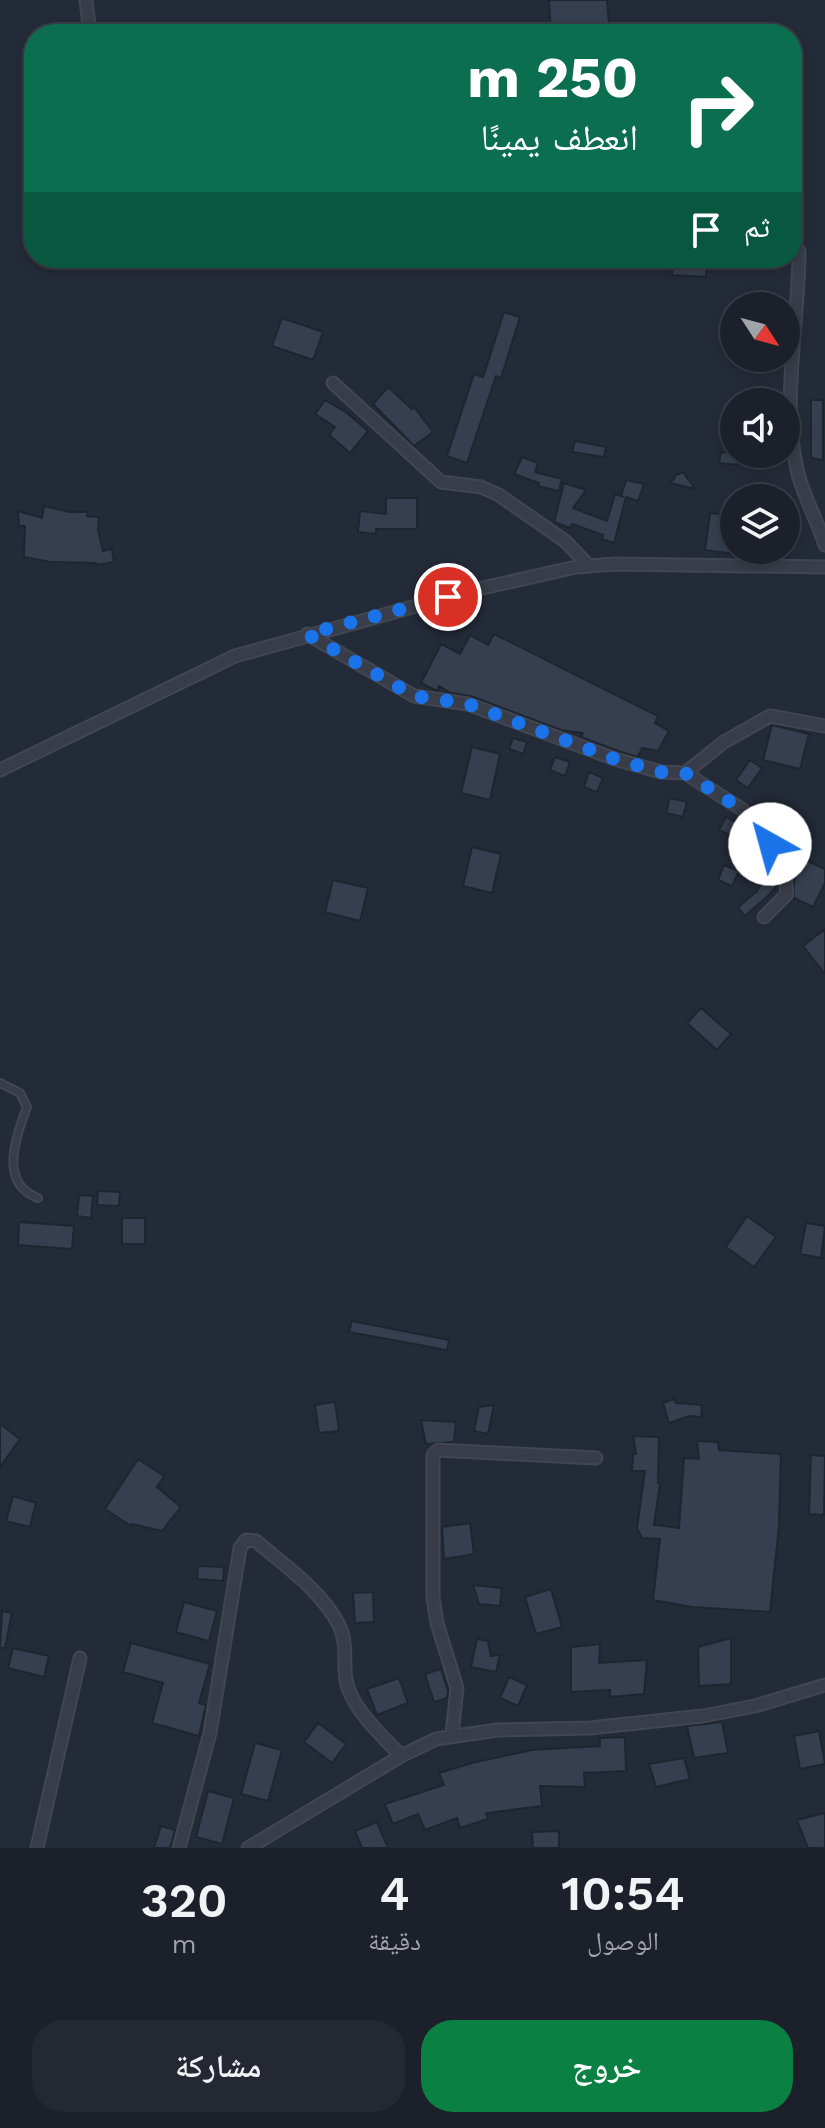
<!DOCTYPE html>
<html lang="ar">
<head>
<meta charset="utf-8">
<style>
	:root { --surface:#1b202a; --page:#242832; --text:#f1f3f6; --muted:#a0a3a8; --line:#393e47; --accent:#0b8043 }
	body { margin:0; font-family:"Work Sans","Noto Naskh Arabic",sans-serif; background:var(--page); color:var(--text); direction:rtl; height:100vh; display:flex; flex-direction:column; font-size:30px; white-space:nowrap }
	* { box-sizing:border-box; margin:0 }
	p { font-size:26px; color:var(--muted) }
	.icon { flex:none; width:44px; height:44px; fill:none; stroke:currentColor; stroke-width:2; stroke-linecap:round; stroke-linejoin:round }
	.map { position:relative; height:1848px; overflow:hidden; direction:ltr }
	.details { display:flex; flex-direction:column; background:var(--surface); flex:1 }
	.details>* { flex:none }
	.banner { position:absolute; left:24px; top:24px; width:778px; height:244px; border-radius:32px; box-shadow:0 4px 12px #0003,0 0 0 2px var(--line); direction:rtl; background:#0b6e4f; color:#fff; overflow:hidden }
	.needle { width:52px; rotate:126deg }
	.controls { position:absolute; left:720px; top:292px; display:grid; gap:16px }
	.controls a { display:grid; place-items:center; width:80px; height:80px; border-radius:50%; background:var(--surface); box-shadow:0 4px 12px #0003,0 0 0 2px var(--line); font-size:40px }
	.pin { position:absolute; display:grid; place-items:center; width:68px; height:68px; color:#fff; margin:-34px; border:4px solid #fff; border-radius:50%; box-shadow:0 2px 8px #0007 }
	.me { position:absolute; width:88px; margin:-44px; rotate:322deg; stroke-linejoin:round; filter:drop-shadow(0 0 6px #0008) }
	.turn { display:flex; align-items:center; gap:28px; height:168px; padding:0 32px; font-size:36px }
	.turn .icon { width:104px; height:104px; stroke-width:2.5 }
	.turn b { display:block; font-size:56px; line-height:68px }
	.then { display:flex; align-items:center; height:76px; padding:0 32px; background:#0003; gap:16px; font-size:30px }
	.eta { display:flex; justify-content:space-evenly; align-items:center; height:136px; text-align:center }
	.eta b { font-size:48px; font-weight:600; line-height:56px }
	.button { display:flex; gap:16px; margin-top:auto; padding:16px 32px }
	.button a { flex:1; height:92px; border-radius:32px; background:var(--accent); color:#fff; font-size:32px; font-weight:600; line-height:92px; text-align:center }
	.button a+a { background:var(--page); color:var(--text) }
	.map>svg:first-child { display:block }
	.building { fill:#363f4f; stroke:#1f2530; stroke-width:2 }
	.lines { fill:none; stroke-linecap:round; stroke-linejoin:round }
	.lane-casing { stroke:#414752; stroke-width:10 }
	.street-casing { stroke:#414752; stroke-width:15 }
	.lane { stroke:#383d49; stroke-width:6 }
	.street { stroke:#383d49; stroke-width:11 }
	.route { stroke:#1a73e8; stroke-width:14; stroke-dasharray:0 25.2 }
</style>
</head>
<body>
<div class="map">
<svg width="825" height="1848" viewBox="0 0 825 1848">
	<rect width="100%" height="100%" fill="#242b38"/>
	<!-- building -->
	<path class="building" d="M549,0H607L610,34H551Z
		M673,258H707L706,277L672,275Z
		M504,312L520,317L501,378L496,376L467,463L447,456L474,374L483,377Z
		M282,318L323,332L313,360L272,346Z
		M388,387L412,409L414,407L433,432L414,446L373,404Z
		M325,400L347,413L368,431L350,453L329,435L335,427L315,414Z
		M811,400H823V460L811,458Z
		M575,441L606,447L604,457L572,452Z
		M721,452L740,454L738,465L719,463Z
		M522,457L538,463L535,472L562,479L559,491L538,486L539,483L514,474Z
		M683,472L695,489L670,483L675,478L674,476Z
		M626,480L644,484L638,501L626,497L614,543L602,539L603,535L572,524L570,528L554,522L564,483L586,490L573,508L607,521L615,494L624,497L621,496Z
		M386,498H417V529H376V534L358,532L360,511L386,514Z
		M44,506L70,512H87V516L99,517L98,529L103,551L112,549L114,562L96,565V563L50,562L24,557L25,526H19L18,511L42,518Z
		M710,513L734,516V554L705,550Z
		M494,634L658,716L655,723L669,731L658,751L642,748L638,757L618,751L581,737L583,733L561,730L471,696L451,693L439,686L437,691L421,683L441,644L460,654L470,635L488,645Z
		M772,725L809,734L800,769L763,760Z
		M513,738L527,742L523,754L509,749Z
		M472,747L500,754L490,800L461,793Z
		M555,757L570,762L565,776L550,770Z
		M750,760L762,768L748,788L736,780Z
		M589,772L603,778L597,792L584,787Z
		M670,798L687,802L683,817L666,813Z
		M760,810L774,821L768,828L757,814Z
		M726,817L746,827L759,843L754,853L736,844L738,839L719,830Z
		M472,847L501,854L492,893L463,886Z
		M805,860L825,869V883L813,907L794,898V881Z
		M724,865L739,871L732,886L718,880Z
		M768,874L778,884L770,894L745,916L738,907L756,892Z
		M333,880L368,888L360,921L325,912Z
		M825,929V974L803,946Z
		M701,1008L731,1034L717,1050L687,1023Z
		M98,1191L120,1192L119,1206L97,1205Z
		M79,1195L93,1196L91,1218L77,1216Z
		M747,1216L776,1237L754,1267L726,1247Z
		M122,1218H145V1244H122Z
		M19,1222L74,1226L72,1249L18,1245Z
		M806,1223L825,1226L821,1258L800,1254Z
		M352,1321L449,1340L447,1350L349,1332Z
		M674,1399L676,1403L702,1405L701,1417L689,1416L669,1423L663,1403Z
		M335,1402L339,1431L319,1433L315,1405Z
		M494,1405L488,1434L474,1431L479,1407Z
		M421,1420L456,1422L454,1442L426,1444Z
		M0,1424L20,1439L0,1467Z
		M633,1436L659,1437L658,1483H660L654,1525L679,1528L684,1458L699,1459L697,1441L718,1442L719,1450L781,1454L779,1525L770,1612L692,1607L653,1600L660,1539L642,1538L637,1528L645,1471H632L633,1454H636Z
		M811,1455L825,1456L824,1515L809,1514Z
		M138,1459L164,1476L157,1487L181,1507L162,1531L132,1524L131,1526L105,1509Z
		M13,1496L36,1503L30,1527L6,1521Z
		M470,1523L474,1554L444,1559L442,1527Z
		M198,1566L224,1567L223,1581L197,1579Z
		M473,1585L502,1588L500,1606L479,1604Z
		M551,1589L562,1627L536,1634L525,1597Z
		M373,1592L374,1622L355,1623L353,1593Z
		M184,1602L217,1611L209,1641L176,1632Z
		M2,1611L12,1613L5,1648H0Z
		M731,1638V1684L699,1686L698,1647Z
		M477,1639L488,1641L491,1656L500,1655L496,1672L471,1667Z
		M131,1643L210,1664L199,1703L206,1705L199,1736L152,1723L163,1683L123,1672Z
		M600,1644L599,1663L647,1660L644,1694L610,1697V1690L571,1692V1647Z
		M13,1648L49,1656L44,1677L8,1668Z
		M441,1669L448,1691L447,1698L434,1702L425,1674Z
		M509,1677L527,1685L518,1706L500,1698Z
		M399,1678L408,1703L377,1715L367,1689Z
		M722,1722L728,1753L694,1758L687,1726Z
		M318,1723L346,1744L332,1763L304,1742Z
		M819,1731L825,1764L800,1769L794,1736Z
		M625,1737L626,1771L584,1773L585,1787L540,1786L542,1806L486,1813L488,1819L460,1828L457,1818L425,1830L418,1814L393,1824L385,1804L444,1785L439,1773L472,1763L532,1750L600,1746V1738Z
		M255,1743L282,1750L268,1801L241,1794Z
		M684,1758L690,1779L656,1787L649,1764Z
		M208,1791L234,1798L222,1844L196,1837Z
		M825,1813V1848H808L797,1820Z
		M377,1822L388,1848H362L355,1831Z
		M161,1826L175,1830L170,1848H154Z
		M559,1831V1848H533L532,1832Z"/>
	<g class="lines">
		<defs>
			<path id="lane" d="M0,1083L20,1093L27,1107C14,1141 0,1184 38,1198"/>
			<path id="street" d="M86,0L90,34
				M799,251C799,322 781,399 797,469C802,494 817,519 825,545
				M333,383L441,482L481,487L499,495L565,541L589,566
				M307,634L414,696L468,704L615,759L661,772L685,773L724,742L770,716L825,726
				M0,770L235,656L478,589L576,567L615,564L825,567
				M685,773L743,810L784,862L787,894L764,917
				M452,1735L457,1688L437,1623L433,1597V1455L438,1450L596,1458
				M37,1848L80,1658
				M179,1848L210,1733L240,1548L246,1540L256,1541C285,1566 321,1590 339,1625C348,1643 343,1662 346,1680C351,1709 382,1735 401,1756
				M248,1848L401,1756L436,1739L497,1730L590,1728L703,1716L755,1706L825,1685"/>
		</defs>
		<!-- lane casing -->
		<use href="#lane" class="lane-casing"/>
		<!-- street casing -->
		<use href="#street" class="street-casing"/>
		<!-- lane -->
		<use href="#lane" class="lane"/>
		<!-- street -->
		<use href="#street" class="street"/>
	</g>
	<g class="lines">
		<!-- route -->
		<path class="route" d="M448,597L307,634L414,696L468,704L615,759L661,772L685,773L743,810L770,844"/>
	</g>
</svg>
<div class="controls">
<a><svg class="needle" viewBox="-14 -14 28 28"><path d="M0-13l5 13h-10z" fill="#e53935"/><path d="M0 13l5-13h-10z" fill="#a0a3a8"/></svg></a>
<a><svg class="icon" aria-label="sound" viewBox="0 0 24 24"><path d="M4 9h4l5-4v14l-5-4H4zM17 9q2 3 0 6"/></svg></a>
<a><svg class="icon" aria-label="layers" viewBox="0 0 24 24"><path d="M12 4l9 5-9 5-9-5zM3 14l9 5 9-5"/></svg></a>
</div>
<div class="pin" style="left:448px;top:597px;background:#d93025"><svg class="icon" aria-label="arrive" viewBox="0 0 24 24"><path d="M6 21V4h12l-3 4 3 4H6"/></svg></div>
<svg class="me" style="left:770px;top:844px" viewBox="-20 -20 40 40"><circle r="19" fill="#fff"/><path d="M0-13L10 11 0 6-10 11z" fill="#1a73e8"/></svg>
<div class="banner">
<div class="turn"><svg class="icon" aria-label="right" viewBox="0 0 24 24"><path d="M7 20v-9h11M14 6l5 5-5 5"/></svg><div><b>250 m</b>انعطف يمينًا</div></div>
<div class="then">ثم<svg class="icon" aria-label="arrive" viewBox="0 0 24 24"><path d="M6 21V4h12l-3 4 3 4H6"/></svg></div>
</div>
</div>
<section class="details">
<div class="eta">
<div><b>10:54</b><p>الوصول</p></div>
<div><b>4</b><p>دقيقة</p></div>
<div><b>320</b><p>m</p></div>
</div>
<div class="button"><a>خروج</a><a>مشاركة</a></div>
</section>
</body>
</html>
